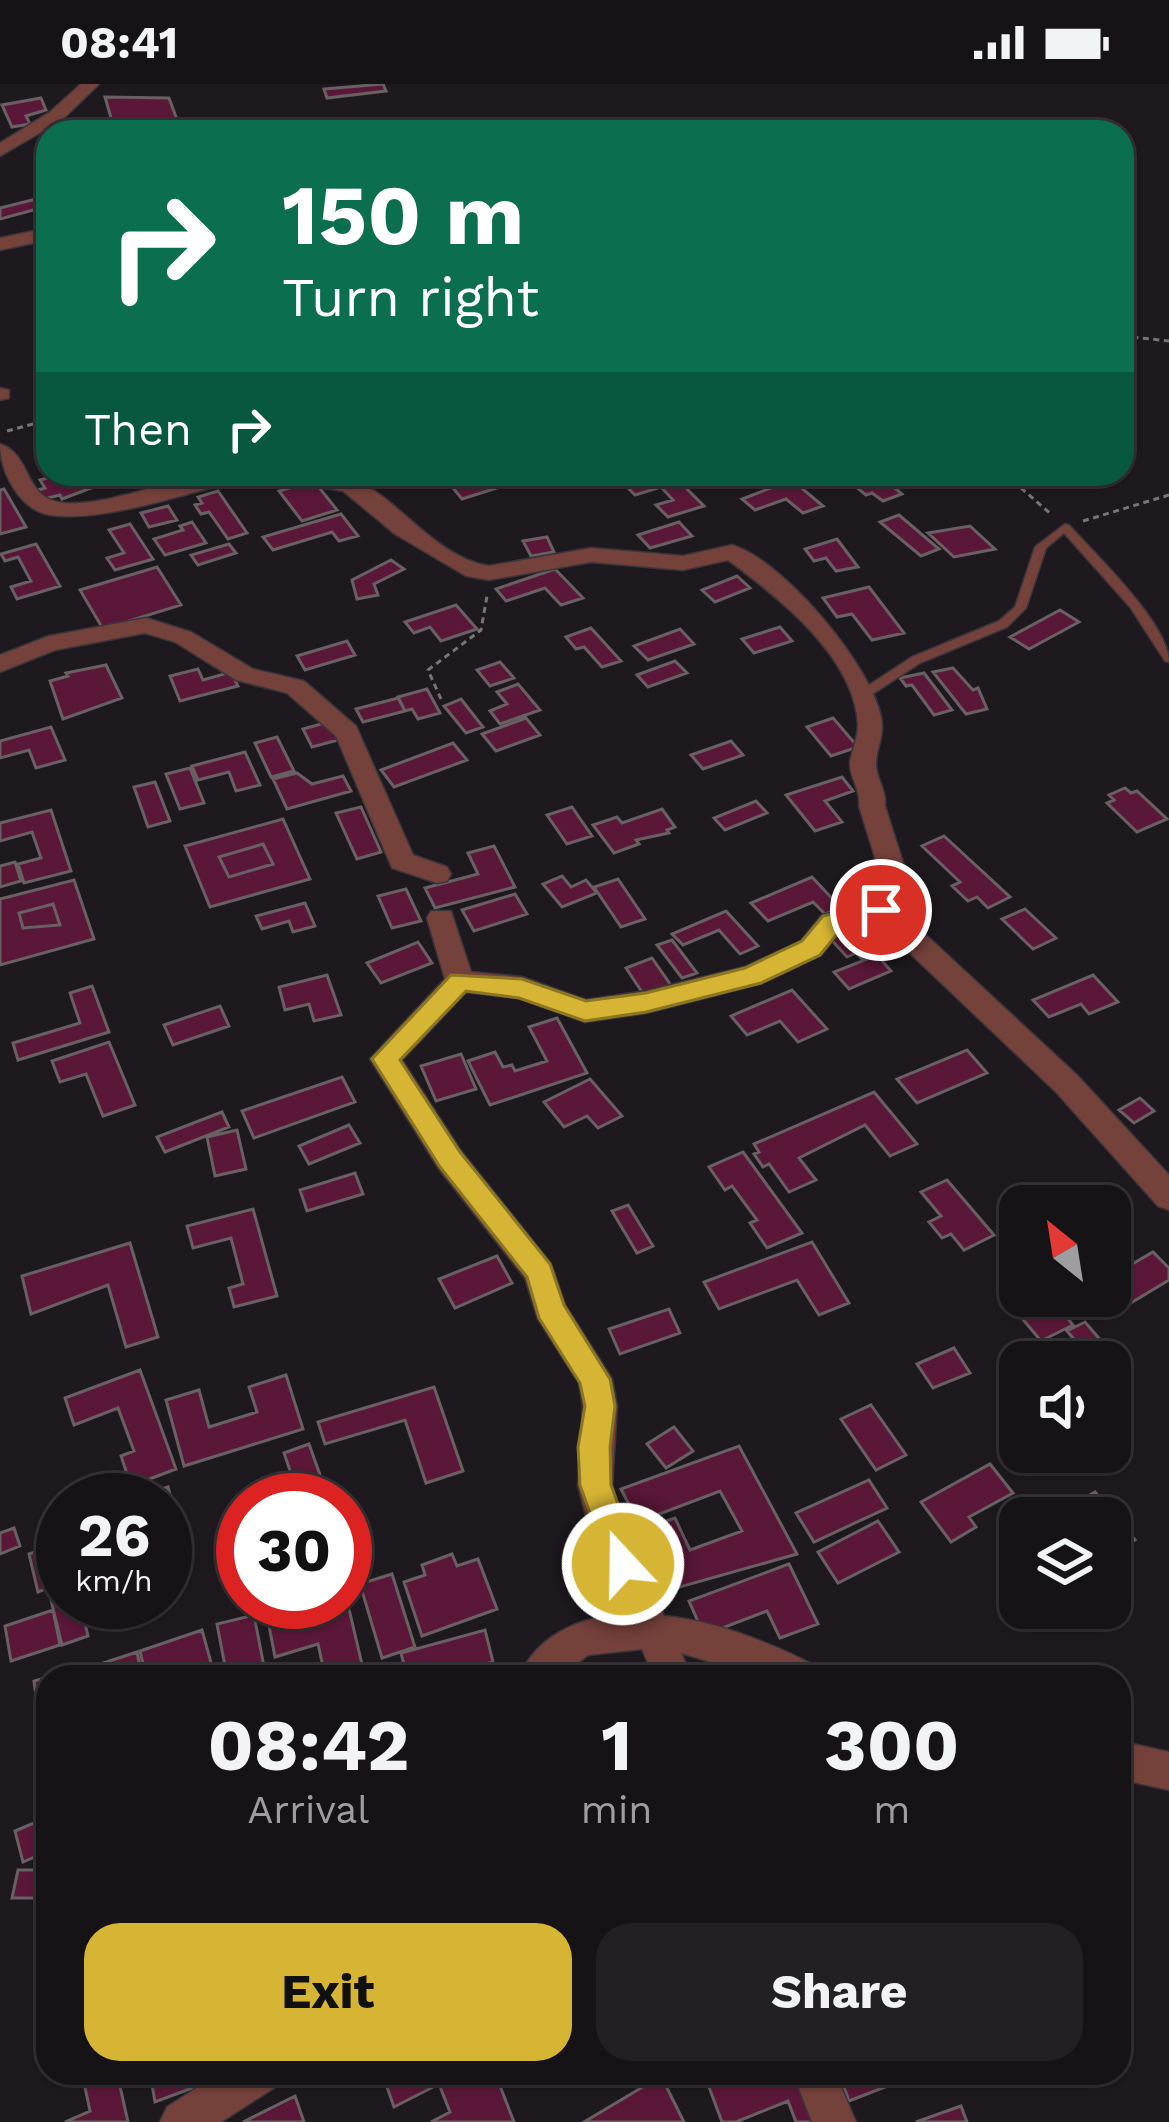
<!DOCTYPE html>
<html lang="en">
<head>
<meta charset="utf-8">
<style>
	:root { --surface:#161316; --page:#232023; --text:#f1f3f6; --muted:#9e9ea1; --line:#353235; --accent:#d6b534 }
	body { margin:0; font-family:"Work Sans",sans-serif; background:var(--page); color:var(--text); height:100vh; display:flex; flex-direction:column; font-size:45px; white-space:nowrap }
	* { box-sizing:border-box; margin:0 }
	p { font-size:39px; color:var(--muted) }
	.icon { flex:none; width:66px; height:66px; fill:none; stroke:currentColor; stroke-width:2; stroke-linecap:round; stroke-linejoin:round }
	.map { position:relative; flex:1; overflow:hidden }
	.panel { position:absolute; left:36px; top:1581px; width:1095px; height:420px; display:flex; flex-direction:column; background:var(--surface); border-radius:36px; box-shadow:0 3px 9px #0004,0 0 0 3px var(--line) }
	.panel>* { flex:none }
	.top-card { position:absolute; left:36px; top:36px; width:1098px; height:366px; border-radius:36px; box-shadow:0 3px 9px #0004,0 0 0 3px var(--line); background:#0b6e4f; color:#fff; overflow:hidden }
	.needle { width:78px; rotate:330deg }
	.buttons { position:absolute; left:999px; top:1101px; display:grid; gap:24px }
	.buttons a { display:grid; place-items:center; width:132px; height:132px; border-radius:24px; background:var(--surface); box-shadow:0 3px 9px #0004,0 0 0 3px var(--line); font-size:60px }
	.speed { position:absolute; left:36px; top:1389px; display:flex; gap:24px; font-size:60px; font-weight:700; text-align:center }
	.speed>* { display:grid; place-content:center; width:156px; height:156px; border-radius:50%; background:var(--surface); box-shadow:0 3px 9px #0004,0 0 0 3px var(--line); line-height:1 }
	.speed small { font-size:30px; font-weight:400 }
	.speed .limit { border:18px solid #d22; background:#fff; color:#111 }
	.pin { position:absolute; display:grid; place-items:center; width:102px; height:102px; color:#fff; margin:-51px; border:6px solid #fff; border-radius:50%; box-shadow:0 3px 12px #0007 }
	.me { position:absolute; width:132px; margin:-66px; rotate:339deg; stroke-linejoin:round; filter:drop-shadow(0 0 9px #0008) }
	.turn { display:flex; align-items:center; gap:42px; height:252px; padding:0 48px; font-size:54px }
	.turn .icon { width:156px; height:156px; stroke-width:2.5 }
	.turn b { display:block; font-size:84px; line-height:102px }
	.then { display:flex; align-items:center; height:114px; padding:0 48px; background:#0003; gap:24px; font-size:45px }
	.eta { display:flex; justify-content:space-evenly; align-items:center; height:204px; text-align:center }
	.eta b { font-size:72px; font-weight:700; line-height:84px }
	.primary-button { display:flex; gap:24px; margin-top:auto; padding:24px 48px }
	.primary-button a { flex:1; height:138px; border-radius:36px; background:var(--accent); color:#111; font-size:48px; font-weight:700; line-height:138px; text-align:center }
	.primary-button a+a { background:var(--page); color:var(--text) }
	.status { display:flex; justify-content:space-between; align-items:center; height:84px; padding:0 60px; background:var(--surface); direction:ltr }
	.status svg { height:33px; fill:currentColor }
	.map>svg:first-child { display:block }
	.building { fill:#5a1738; stroke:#686063; stroke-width:3; fill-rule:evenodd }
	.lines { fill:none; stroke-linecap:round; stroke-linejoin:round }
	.lane-casing { stroke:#3a353a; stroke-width:3 }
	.street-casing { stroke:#3a353a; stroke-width:3 }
	.path { stroke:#777377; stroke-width:3; stroke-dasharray:6 4.5; stroke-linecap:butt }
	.lane { fill:#75413b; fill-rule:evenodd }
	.street { fill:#75413b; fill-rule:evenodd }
	.route { fill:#d6b534; stroke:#8b7622; stroke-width:3 }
</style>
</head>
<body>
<div class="status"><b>08:41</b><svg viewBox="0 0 49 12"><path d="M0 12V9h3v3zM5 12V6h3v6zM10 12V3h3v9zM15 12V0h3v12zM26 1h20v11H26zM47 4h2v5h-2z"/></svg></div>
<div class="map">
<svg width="1169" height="2038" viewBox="0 0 1169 2038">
	<rect width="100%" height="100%" fill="#1e191e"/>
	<!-- building -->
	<path class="building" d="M383,0L386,7L327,14L324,5Z
		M105,13L169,14L179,41L115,48Z
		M41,14L46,26L26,32L30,40L12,43L2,21Z
		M48,112V133L41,124L0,135V124Z
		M62,390H102L107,398L62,415L60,411L44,415L38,406L45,404L40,396Z
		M653,390H672L704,422L668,433L656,421L673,416L661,403L635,411L623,399Z
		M834,390H878L902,410L883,417L872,409L866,411L856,403L862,401L855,395L845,399Z
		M488,394L497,404L462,415L453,404Z
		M792,396L823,422L803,429L786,415L755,426L742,415Z
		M314,397L337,426L302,437L279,407Z
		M4,405L26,443L0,450V406Z
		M218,407L247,449L228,455L209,428L201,430L195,421L202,419L198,413Z
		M168,422L177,436L149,443L141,429Z
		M341,430L358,452L339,457L332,448L273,466L263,453Z
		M899,431L939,465L921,472L880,438Z
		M192,438L206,459L165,471L154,455L183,446L180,442Z
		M679,438L692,452L650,464L638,451Z
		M130,440L153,475L115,486L107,474L124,469L109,446Z
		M970,442L995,465L954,473L928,449Z
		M547,453L554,468L531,472L523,457Z
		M837,455L858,483L836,487L826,474L814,477L805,465Z
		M36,460L60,502L17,515L11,503L31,497L18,473L5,477L1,470Z
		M229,460L236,469L198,481L191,471Z
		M391,476L404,485L374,500L378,511L357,515L352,496Z
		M157,483L181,521L103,545L80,506Z
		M555,485L583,514L561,521L545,504L506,517L496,505Z
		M737,492L750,504L715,518L702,506Z
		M869,503L904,549L872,556L852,530L837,533L823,514Z
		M456,521L477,545L441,557L430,543L414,549L405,538Z
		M1060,526L1079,538L1029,565L1010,553Z
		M780,543L792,557L754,569L742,555Z
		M591,544L621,577L602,583L584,563L576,565L566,553Z
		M680,545L694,560L648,576L634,562Z
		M347,557L355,571L305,586L297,572Z
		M675,577L687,589L648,603L637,591Z
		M500,578L514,594L490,602L477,586Z
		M106,581L122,614L63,635L50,597L68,592L66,589Z
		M953,584L973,606L978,604L987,625L966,630L933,588Z
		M198,585L203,596L231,588L238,602L180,617L170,592Z
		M924,589L952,626L934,631L912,601L906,602L900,594Z
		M518,600L540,626L500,640L490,627L507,620L497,608Z
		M427,605L440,629L418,635L412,625L405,627L398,613Z
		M398,614L405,627L363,638L356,625Z
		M461,615L483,643L466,649L444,622Z
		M526,634L540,651L496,667L482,650Z
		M833,634L858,663L831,672L807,643Z
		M328,638L338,656L312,663L303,645Z
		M51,643L65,676L36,684L29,666L0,674V657Z
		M277,653L294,687L271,693L255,659Z
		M731,657L743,671L703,685L691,671Z
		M453,659L467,676L394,703L381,686Z
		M245,668L260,701L236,707L229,688L198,696L192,682Z
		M190,684L204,719L180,725L166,690Z
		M297,689L312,700L343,692L351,707L287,725L273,695Z
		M842,693L853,707L825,717L842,738L815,747L786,711Z
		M155,698L170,737L148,743L134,703Z
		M1125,704L1131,709L1137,707L1167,735L1137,748L1107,719L1114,716L1109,711Z
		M756,717L767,729L725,746L714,734Z
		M361,723L381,768L357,775L336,729Z
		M572,723L592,752L567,760L547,731Z
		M662,725L675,743L667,746L669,749L636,756L639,760L614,769L593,741L617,733L622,739Z
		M51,726L71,787L24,799L18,780L41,774L32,748L0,757V739Z
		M283,735L310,795L210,823L185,762ZM263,760L273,780L229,793L219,773Z
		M944,752L1010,813L988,824L977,813L968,817L952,802L960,798L922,762Z
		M263,760L273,780L229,793L219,773Z
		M494,762L515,803L435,824L425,804L478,790L468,769Z
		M15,778L21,797L0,803V782Z
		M562,792L571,803L586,796L597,809L562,823L543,800Z
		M812,793L840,823L825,830L813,818L768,837L751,819Z
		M618,795L645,835L621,843L594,803Z
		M74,796L94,855L0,881V815ZM53,820L60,841L23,844L19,829Z
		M406,805L421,837L392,844L378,812Z
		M515,810L527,830L474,847L462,826Z
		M305,819L315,842L293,848L289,837L262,845L256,832Z
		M53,820L60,841L23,844L19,829Z
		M1025,825L1056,854L1033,865L1002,835Z
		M726,827L758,862L740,870L719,846L683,861L672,850Z
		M861,836L880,858L874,860L881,867L862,875L856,869L847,873L827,851Z
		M672,856L697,889L682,894L657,861Z
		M418,858L432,879L381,899L367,879Z
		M877,871L891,887L849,905L834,888Z
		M652,874L675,907L648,917L626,884Z
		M327,891L341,931L314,937L309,920L285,926L279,903Z
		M1093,891L1118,918L1089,930L1081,920L1049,933L1033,916Z
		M92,902L109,948L18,976L13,959L80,939L70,909Z
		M792,906L827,945L798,958L780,937L747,951L731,932Z
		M220,922L229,942L173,961L164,941Z
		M557,934L587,989L490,1021L468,977L495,968L503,983L512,981L515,987L547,977L529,943Z
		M109,958L135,1021L103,1032L86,990L60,998L52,977Z
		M967,966L987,989L917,1019L897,995Z
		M461,970L476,1005L436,1017L421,982Z
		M342,993L355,1018L254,1054L242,1027Z
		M590,995L622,1032L598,1044L587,1032L564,1043L544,1018Z
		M874,1008L917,1060L890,1072L865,1041L799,1074L816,1096L789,1108L769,1080L763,1083L754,1070L759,1068L754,1060Z
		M1140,1014L1154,1027L1134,1039L1119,1026Z
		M222,1028L229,1043L165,1068L157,1053Z
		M349,1041L360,1059L309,1080L299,1062Z
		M237,1046L246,1085L215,1092L207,1053Z
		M743,1068L802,1149L767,1164L750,1139L757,1136L732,1102L725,1106L709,1083Z
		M355,1089L363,1110L307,1127L300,1106Z
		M947,1096L994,1151L964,1166L951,1150L942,1154L929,1138L941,1132L921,1108Z
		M628,1121L653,1162L637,1169L612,1127Z
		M253,1125L277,1212L234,1223L229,1204L243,1200L231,1154L193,1164L187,1142Z
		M812,1158L849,1219L819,1231L797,1196L719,1225L704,1198Z
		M130,1159L158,1253L126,1263L108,1201L31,1230L22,1192Z
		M1153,1168L1169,1184V1196L1114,1229L1098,1212H1110V1193Z
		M497,1172L512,1199L455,1224L439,1195Z
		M1053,1216L1073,1241L1041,1257L1020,1232Z
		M669,1225L680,1249L620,1270L609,1245Z
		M1085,1238L1121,1280L1110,1286V1278H1093L1067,1247Z
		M954,1264L970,1289L933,1304L917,1280Z
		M140,1286L176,1385L131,1402L121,1372L134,1367L118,1324L74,1341L65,1314Z
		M286,1291L303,1345L184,1382L166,1316L199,1306L209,1343L257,1328L249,1303Z
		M434,1303L463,1387L426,1399L405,1336L325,1360L318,1338Z
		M871,1321L906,1371L876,1386L841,1335Z
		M674,1343L693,1367L666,1384L647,1360Z
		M309,1360L329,1416H300L284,1369Z
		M1019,1361L1032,1380L1016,1388L1002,1370Z
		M739,1362L797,1470L648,1512L628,1449L675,1434L690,1466L742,1447L720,1407L638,1438L621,1405Z
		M1047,1368H1077L1083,1375L1062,1387Z
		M990,1380L1013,1409L969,1433L976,1443L951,1458L921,1418Z
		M869,1396L887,1424L814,1458L796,1429Z
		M168,1403L179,1443L165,1448V1416H128Z
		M1095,1408L1135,1456L1115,1469L1110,1462V1434H1086L1075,1420Z
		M878,1437L899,1468L838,1499L818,1468Z
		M14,1444L20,1462L0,1470V1449Z
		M63,1458V1518H80L88,1552L62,1561L48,1504L38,1508L29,1470Z
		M452,1470L457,1482L478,1475L497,1525L422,1552L404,1498L425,1491L422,1481Z
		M789,1480L818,1540L780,1554L767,1527L704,1551L689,1517Z
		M392,1490L415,1563L382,1574L360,1500Z
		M345,1508L365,1593H321L325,1592L318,1560L275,1573L265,1521L345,1518Z
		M53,1526L60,1561L11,1577L5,1542Z
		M254,1531L266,1593H227L217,1540Z
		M202,1546L215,1593H146L140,1567Z
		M485,1546L493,1578L436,1593H407L401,1569Z
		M137,1568L142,1593H97L94,1582Z
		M48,1593V1708L34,1597Z
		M48,1733V1767L23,1778L15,1747Z
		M18,1786H46L40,1814H12Z
		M82,1989H117L128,2038H65L90,2027Z
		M150,1989H193L195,2003L155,2018Z
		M382,1989H495L514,2038H431L450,2028L439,2000L394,2023Z
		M720,1989H809L828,2038H796L788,2017L736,2038H722L706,1995Z
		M839,1989H921L849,2017Z
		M661,1992L684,2038H584Z
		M295,2012L304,2038H243Z
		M961,2022L967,2038H916Z"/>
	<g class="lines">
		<defs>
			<path id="lane" d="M1065,440L1069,441C1095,470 1169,540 1169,578L1165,577L1130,523L1064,449L1046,464L1026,524L1007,543L920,579L868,613H860V607L912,573L999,537L1015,523L1035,463Z"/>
			<path id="street" d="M81,0H99L62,36L0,72V59L50,28Z
				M48,144V156L0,166V154Z
				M0,304L9,306V314L0,316Z
				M0,360C28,369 25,404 49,415C81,431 163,398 199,391C214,388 231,390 247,390L244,395C189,408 104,439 50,431C19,426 0,387 0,360Z
				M273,390C299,390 332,386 357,397C400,416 435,473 489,482L591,464L683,472L732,461C783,476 871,581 881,633C885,650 877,662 876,678C875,694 887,705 885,722L926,851L1077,991L1169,1091V1126L1158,1122L1056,1008L876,837L841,846L821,871L762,899L646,929L585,938L520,914L466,908L402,976L461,1067L551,1180L565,1221L612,1295L617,1322L612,1401L626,1447L664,1532C716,1537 766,1557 812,1580L818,1593H760L681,1569L692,1593H654L642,1565L588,1571L560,1593H519C538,1550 581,1532 627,1530L590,1447L578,1401L583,1322L579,1299L538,1235L525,1194L439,1085L370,975L445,895L427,834L431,827H451L471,888L522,893L586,916L646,907L745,883L801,857L822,831L889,818L859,722C861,705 849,693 850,678C852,666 858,654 858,641C855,573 778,513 728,476L683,486L591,478L489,496L466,492L395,450L343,407L284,397Z
				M146,534L191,548L253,585L304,597L356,642L413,771L447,783L451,790L447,797L437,799L392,784L336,652L287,609L236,596L175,558L145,549L55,566L0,588V571L49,552Z
				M1119,1657L1169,1668V1706L1119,1695Z
				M220,1989H280L274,2004L221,2038H160L167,2023Z
				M793,1989H835L856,2038H812Z"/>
		</defs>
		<!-- lane casing -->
		<use href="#lane" class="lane-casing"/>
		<!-- street casing -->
		<use href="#street" class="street-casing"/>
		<!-- path -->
		<path class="path" d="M1122,252L1169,257
			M7,347L48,336
			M1005,390L1052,431
			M1083,437L1169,411
			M441,615L428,586L481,546L487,512"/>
		<!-- lane -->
		<use href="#lane" class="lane"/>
		<!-- street -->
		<use href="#street" class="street"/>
	</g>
	<!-- route -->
	<path class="route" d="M881,817L890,820L894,826L890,833L841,845L820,871L761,899L646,928L585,937L519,914L466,907L400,976L460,1068L550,1180L564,1221L610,1295L615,1322L610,1363L611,1401L640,1480L635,1491L623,1495L612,1491L580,1401L578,1363L585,1322L580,1299L539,1234L527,1193L440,1083L372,975L451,891L522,895L586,917L646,909L745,884L802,857L823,832Z"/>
</svg>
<div class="buttons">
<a><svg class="needle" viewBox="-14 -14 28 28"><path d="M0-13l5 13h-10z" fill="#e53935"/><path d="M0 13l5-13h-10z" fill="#9e9ea1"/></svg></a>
<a><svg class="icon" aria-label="sound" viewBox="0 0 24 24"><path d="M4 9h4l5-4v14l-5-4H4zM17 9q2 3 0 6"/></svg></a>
<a><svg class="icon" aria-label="layers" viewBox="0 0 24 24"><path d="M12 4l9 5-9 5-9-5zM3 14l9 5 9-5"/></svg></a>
</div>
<div class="speed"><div>26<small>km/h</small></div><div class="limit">30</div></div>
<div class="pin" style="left:881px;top:826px;background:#d93025"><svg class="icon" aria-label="arrive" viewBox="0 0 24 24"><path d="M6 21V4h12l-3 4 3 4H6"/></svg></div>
<svg class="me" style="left:623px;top:1480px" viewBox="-20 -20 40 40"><circle r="17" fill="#d6b534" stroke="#fff" stroke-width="3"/><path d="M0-11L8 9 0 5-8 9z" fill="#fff"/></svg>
<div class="top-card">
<div class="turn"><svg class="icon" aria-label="right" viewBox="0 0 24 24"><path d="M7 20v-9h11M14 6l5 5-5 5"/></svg><div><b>150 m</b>Turn right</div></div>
<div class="then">Then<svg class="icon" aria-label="right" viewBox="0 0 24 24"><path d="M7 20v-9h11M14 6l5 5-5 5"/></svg></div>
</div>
<section class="panel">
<div class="eta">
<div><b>08:42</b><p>Arrival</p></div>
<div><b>1</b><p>min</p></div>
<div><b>300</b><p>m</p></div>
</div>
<div class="primary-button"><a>Exit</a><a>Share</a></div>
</section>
</div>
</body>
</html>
